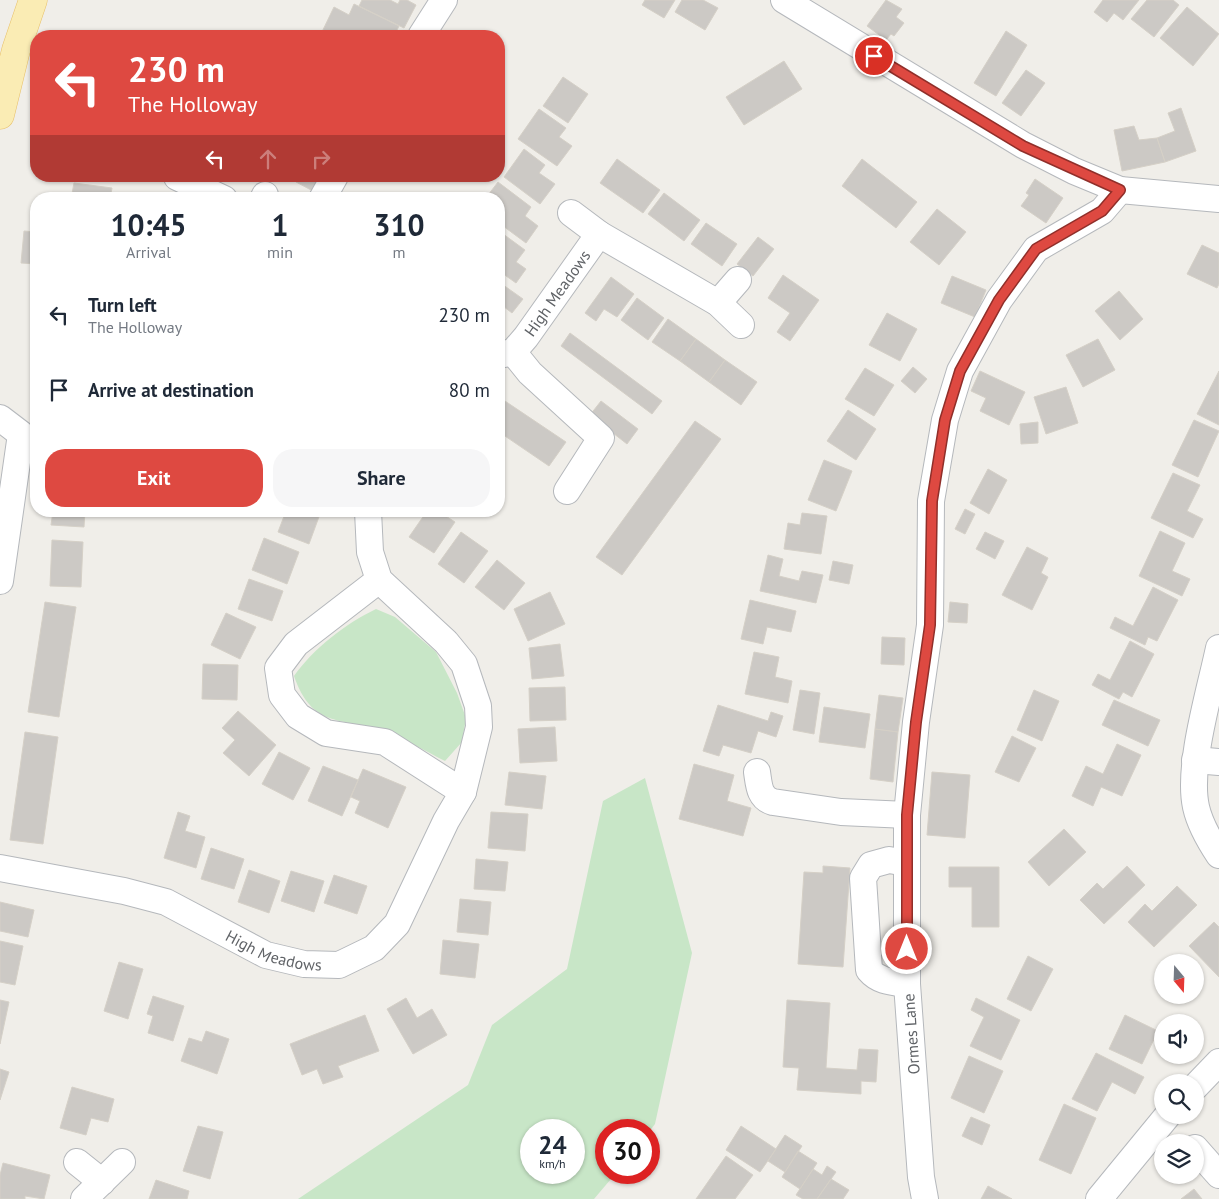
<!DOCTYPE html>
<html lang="en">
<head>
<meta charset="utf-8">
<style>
	:root { --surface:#fff; --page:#f6f6f7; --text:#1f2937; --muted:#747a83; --accent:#de4941 }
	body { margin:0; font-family:"PT Sans",sans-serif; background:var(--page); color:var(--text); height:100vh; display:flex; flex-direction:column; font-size:19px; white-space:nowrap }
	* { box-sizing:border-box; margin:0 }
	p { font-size:16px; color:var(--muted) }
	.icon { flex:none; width:28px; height:28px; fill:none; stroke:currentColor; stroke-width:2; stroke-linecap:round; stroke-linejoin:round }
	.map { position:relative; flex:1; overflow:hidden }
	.drawer { position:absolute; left:30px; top:192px; width:475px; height:325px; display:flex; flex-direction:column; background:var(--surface); border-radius:20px; box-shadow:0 1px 4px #0004 }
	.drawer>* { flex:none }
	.top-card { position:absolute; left:30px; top:30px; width:475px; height:152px; border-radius:20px; box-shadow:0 1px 4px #0004; background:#de4941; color:#fff; overflow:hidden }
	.needle { width:32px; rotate:161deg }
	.tools { position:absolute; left:1154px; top:954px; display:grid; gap:10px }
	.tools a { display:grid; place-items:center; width:50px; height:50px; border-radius:50%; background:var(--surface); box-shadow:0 1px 4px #0004; font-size:25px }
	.speed { position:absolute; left:520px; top:1119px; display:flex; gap:10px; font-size:25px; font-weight:700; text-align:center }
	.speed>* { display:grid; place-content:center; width:65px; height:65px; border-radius:50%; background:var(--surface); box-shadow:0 1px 4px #0004; line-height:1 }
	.speed small { font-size:12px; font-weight:400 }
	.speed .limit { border:8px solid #d22; background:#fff; color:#111 }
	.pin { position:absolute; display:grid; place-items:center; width:42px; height:42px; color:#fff; margin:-21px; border:2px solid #fff; border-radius:50%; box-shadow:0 1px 5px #0007 }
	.me { position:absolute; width:55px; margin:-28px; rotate:0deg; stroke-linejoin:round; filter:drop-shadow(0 0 4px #0008) }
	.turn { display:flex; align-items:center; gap:18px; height:105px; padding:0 15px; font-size:22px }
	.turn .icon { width:65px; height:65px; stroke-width:2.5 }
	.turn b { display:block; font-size:35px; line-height:42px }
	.lanes { display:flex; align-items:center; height:48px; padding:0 15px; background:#0003; justify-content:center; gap:25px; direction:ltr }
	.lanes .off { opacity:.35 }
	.eta { display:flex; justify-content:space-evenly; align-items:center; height:85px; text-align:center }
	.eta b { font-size:30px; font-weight:800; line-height:35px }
	.button { display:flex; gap:10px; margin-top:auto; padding:10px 15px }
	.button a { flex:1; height:58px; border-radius:20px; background:var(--accent); color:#fff; font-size:20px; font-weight:800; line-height:58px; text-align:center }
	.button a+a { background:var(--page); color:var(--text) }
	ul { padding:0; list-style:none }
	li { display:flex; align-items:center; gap:15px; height:75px; padding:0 15px }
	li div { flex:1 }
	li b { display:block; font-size:19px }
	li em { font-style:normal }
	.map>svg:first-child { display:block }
	.green { fill:#c8e6c7; fill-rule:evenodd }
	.building { fill:#ccc9c5; stroke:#d5d0c7 }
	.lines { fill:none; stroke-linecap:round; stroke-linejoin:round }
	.minor-casing { stroke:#b5b8bc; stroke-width:28 }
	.major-casing { stroke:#e8c16a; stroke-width:29 }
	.minor { stroke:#fff; stroke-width:26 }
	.major { stroke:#faecb4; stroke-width:28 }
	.route-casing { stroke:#902f2a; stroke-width:12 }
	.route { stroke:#de4941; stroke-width:9 }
	.labels { text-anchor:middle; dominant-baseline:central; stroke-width:4.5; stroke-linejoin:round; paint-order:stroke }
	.street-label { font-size:16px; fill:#606367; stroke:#fff }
</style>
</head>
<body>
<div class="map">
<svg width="1219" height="1199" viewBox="0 0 1219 1199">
	<rect width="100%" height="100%" fill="#f0eee9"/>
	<!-- green -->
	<path class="green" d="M376,609L395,617L436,652L457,693L466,718L462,742L445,761C425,751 404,738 382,731C340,717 312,728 294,676C314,648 345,624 376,609Z
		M645,778L692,953L655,1124L649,1132V1130H606V1172L616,1173L594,1199H298L468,1085L492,1025L567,969L603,801ZM531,1130H574V1172H531Z"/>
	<!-- building -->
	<path class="building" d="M362,0H390L398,4L400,0H407L416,5L404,28L359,6Z
		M645,0H675L664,18L642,5Z
		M682,0H703L718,8L705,30L675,12Z
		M886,0L902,9L896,17L904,23L894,36L891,34L886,40L867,26Z
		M1103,0H1139L1123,20L1114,13L1107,22L1094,12Z
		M1147,0H1173L1179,5L1154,37L1131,19Z
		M354,4L399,26L394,36H372L367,34L366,36H320L334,7L349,15Z
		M1187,7L1219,34L1193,66L1160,38Z
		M1006,31L1027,45L996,96L974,83Z
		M784,61L802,89L744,125L726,97Z
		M1026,70L1045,83L1021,116L1002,103Z
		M563,77L588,94L568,123L543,106Z
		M1181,108L1196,151L1165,162L1157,138L1175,131L1168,113Z
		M539,109L566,128L559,137L572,146L557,166L518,139Z
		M1134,126L1139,140L1157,138L1165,162L1122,171L1114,130Z
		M524,149L545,165L539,173L555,184L540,204L504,177Z
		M617,159L660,190L643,213L600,183Z
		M862,159L917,202L896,228L842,186Z
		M299,176H320L313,191L296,182Z
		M1035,179L1063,198L1046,223L1021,206L1029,195L1026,193Z
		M498,182L531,207L525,216L538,226L526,243L499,223V199H485Z
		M74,183L112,188L110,199H71Z
		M664,193L700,220L684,241L648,214Z
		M937,209L966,232L939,265L910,242Z
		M706,223L737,244L722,266L691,244Z
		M24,231L36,232V264L21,263Z
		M499,231L525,250L516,262L526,269L516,283L499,271Z
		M758,237L774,249L753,276L737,264Z
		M1202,245L1219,253V284L1217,288L1187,274Z
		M783,275L819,300L790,341L777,332L790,313L768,298Z
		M952,276L986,290L975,317L941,303Z
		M611,277L634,294L617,317L604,309L596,321L585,313Z
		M499,282L523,299L512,313L499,303Z
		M1119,291L1143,319L1120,340L1095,311Z
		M637,298L664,318L648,340L621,320Z
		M887,313L917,329L900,361L869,345Z
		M668,319L696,339L680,361L652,342Z
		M570,333L662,401L652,414L561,346Z
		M696,339L725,360L709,382L680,361Z
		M1098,339L1115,370L1083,387L1066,355Z
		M725,360L757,382L741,405L709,382Z
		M913,367L927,379L915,393L901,381Z
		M865,368L894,385L874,416L845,399Z
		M980,371L1025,392L1009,425L980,411L986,398L971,391Z
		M1219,371V425L1197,414Z
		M1066,387L1078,423L1046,434L1034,397Z
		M499,397L566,442L549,466L499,432Z
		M601,401L638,429L627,444L590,415Z
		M848,410L876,429L856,460L827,441Z
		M1194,420L1219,431L1198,477L1172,465Z
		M695,421L721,439L622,575L596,557Z
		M1038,422V443L1021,444L1020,424Z
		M824,460L852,471L836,511L808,500Z
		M988,469L1007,480L989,514L970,503Z
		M1173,473L1200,485L1187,511L1203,519L1193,538L1151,518Z
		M965,509L975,514L965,534L955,529Z
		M53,511H85L84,527L51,525Z
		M286,511H312L320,514L309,544L278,532Z
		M427,511H438L455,522L434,553L409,537Z
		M802,513L827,516L821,554L784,549L788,523L800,525Z
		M1160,531L1185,543L1172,571L1190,579L1182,596L1139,576Z
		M461,532L488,551L464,583L438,564Z
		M985,532L1004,541L995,559L976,549Z
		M264,538L299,552L287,584L252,570Z
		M52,540L83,542L81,587L50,586Z
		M1027,547L1048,558L1041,573L1048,577L1032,610L1002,595Z
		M768,555L783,559L779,576L799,581L802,571L823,575L816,603L760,591Z
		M497,560L525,583L504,610L475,587Z
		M833,561L853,565L849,584L829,580Z
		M249,579L283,591L272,621L238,609Z
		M1153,587L1178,600L1157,641L1148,637L1145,645L1110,628L1115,617L1133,626Z
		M550,592L565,624L528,641L514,609Z
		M750,600L796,611L791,632L767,627L763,644L741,639Z
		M45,602L76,607L59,717L28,712Z
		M950,602L968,604L967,623L948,622Z
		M226,613L256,627L240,659L211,645Z
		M882,637L905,638L904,665L881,664Z
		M1130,641L1154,654L1132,697L1123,692L1119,699L1092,685L1098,674L1110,680Z
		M560,644L564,676L532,679L529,648Z
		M754,652L779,657L775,677L792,681L788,703L745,694Z
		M203,664L238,665L237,700L202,699Z
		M565,687L566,720L530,721L529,688Z
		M800,690L820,693L814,734L793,730Z
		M1034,690L1059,701L1042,741L1017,730Z
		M879,695L903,698L898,732L875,729Z
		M1114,700L1160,720L1148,746L1102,725Z
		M718,705L768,721L771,712L783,716L776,737L758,731L751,753L723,745L719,756L703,751Z
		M824,707L870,714L865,748L819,742Z
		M238,711L276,745L249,776L223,753L235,740L222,728Z
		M555,727L557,761L520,763L518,729Z
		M875,729L898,732L893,782L870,779Z
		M25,732L58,737L43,844L10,840Z
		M1012,736L1036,748L1019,782L995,772Z
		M1117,744L1141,755L1122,796L1101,787L1093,806L1072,796L1086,766L1103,774Z
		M279,752L310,768L293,800L262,784Z
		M694,764L734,775L727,801L751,808L743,836L679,819Z
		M323,766L358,780L342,816L308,801Z
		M363,769L406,787L388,828L355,813L360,801L351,797Z
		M509,772L546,776L542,809L505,805Z
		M932,772L970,775L965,838L927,835Z
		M178,812L190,816L185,831L205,837L196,868L164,858Z
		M491,812L528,814L525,851L488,848Z
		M1064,829L1086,852L1049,886L1028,862Z
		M211,848L244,859L234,889L201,879Z
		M476,859L508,862L505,891L474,889Z
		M823,866L850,868L843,967L798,964L804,872L823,873Z
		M1127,866L1145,885L1104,924L1080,900L1097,883L1103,889Z
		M949,867H999V927H972V887H949Z
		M249,870L280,881L269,913L238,902Z
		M291,871L324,881L314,912L281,901Z
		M334,875L367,886L357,914L324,903Z
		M1177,886L1197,905L1154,947L1128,922L1145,904L1152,911Z
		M460,899L491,902L488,935L457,932Z
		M0,902L34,910L28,937L0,931Z
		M1214,922L1219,927V977L1189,946Z
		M443,940L479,944L475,978L440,974Z
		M0,941L23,946L15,985L0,982Z
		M1028,956L1053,969L1031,1011L1007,999Z
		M119,962L143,969L128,1019L104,1011Z
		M153,996L184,1006L173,1041L148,1033L153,1016L147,1014Z
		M406,998L417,1018L432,1009L447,1035L413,1054L387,1009Z
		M976,998L1020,1020L1001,1060L970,1046L984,1017L971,1010Z
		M0,1000L9,1002L0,1044Z
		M787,1000L830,1003L826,1068L857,1070L859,1049L878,1050L876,1082L861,1081V1094L797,1090L799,1068L783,1067Z
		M365,1015L379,1051L338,1066L343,1077L323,1084L317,1069L302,1075L290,1044Z
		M1125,1015L1158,1031L1142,1064L1109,1049Z
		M206,1031L229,1039L217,1074L181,1061L189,1038L202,1042Z
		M1096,1053L1144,1077L1135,1094L1112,1082L1097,1111L1072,1099Z
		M969,1056L1003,1071L984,1113L951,1098Z
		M0,1069L9,1072L0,1100Z
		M72,1087L114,1099L108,1122L91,1118L86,1135L60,1128Z
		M1064,1104L1096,1118L1071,1174L1039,1160Z
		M971,1117L990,1125L982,1145L962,1136Z
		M198,1126L223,1132L210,1179L183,1171Z
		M741,1126L776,1149L760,1172L726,1150Z
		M785,1135L802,1146L785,1172L768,1161Z
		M798,1151L817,1163L800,1189L782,1177Z
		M726,1156L753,1175L735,1199H696Z
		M3,1163L50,1175L44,1199L25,1196V1199H0V1175Z
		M827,1166L836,1172L817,1199H803L796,1195L813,1169L822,1175Z
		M831,1179L849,1190L843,1199H817Z
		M156,1180L189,1191L187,1199H149Z
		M988,1186L1012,1199H981Z
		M1194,1189L1202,1199H1181Z"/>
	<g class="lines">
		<defs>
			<g id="minor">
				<path d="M784,0L1023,145L1074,171L1120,190L1219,199"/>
				<path d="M421,36L444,0"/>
				<path d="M177,177L224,199"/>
				<path d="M263,199L265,195"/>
				<path d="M322,199L335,176"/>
				<path d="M571,213L599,234"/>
				<path d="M718,303L738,280"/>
				<path d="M513,352L530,373L601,438L567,491"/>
				<path id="s1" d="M499,355L513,352L526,337L599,234L718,303L741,325"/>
				<path d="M0,418L21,434L0,581"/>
				<path d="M379,580L296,644L278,668L282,695L298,716L326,733L385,742L463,792"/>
				<path d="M1219,648C1210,691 1187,766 1196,807C1200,825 1209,840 1219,855"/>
				<path d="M1195,760L1219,762"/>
				<path d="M757,772C759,785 759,798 773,802L841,812L907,815"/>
				<path d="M907,863L889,860L871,865L863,878L869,970C879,982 893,982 907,984"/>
				<path id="s2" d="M0,868L124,891L166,902L266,955L304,964L339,965L374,948L397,924L446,821L463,792L479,727L478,706L464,664L446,642L379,580L370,552L368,511"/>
				<path d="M1195,1087L1219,1062"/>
				<path d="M1195,1148L1219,1175"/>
				<path d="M77,1162L102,1182"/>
				<path d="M84,1199L122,1162"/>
				<path d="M925,1199L921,1177L907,984V815L916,722L930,625L931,501L945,420L960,371L999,300L1036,249L1102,211L1120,190"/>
				<path d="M1099,1199L1168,1115"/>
			</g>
			<path id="major" d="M0,115L16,50L33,0"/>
		</defs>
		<!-- minor casing -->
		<use href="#minor" class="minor-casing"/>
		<!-- major casing -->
		<use href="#major" class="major-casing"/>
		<!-- minor -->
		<use href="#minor" class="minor"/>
		<!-- major -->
		<use href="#major" class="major"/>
	</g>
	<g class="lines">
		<defs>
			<path id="route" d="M874,56L1023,146L1120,190L1102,211L1036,249L999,300L960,371L945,420L932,501L930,625L916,722L907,815V949"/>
		</defs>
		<!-- route casing -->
		<use href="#route" class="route-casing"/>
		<!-- route -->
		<use href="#route" class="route"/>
	</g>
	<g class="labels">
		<!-- street labels -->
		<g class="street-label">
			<text stroke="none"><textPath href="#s1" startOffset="88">High Meadows</textPath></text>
			<text stroke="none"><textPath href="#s2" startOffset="289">High Meadows</textPath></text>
			<text transform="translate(911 1034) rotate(-94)">Ormes Lane</text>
		</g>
	</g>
</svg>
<div class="tools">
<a><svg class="needle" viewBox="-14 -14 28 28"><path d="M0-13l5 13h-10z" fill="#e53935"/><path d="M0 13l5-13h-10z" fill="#747a83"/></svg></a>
<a><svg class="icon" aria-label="sound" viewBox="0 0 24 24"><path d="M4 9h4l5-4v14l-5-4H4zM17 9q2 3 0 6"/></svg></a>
<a><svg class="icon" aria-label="search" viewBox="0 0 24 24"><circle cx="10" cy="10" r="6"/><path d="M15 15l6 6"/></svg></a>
<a><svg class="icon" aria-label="layers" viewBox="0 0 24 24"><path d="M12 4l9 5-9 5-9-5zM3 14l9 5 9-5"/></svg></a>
</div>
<div class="speed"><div>24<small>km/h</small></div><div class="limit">30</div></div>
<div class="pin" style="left:874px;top:56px;background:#d93025"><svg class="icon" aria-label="arrive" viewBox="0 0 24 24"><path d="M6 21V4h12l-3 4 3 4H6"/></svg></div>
<svg class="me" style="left:907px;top:949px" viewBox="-20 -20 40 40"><circle r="17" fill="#de4941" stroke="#fff" stroke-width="3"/><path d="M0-11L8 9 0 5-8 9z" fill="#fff"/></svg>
<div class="top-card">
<div class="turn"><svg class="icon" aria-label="left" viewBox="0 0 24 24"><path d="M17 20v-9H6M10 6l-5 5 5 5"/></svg><div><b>230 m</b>The Holloway</div></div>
<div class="lanes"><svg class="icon" aria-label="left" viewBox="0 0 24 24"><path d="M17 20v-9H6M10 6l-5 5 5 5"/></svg><svg class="icon off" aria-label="ahead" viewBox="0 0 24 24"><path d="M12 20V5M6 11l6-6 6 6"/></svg><svg class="icon off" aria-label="right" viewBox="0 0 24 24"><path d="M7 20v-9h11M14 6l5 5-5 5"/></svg></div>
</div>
<section class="drawer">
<div class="eta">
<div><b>10:45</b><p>Arrival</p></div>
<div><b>1</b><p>min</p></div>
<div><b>310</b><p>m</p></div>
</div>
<ul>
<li><svg class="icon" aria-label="left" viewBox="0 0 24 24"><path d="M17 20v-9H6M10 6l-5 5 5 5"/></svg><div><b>Turn left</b><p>The Holloway</p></div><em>230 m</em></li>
<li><svg class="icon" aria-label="arrive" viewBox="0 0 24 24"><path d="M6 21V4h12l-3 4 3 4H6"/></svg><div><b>Arrive at destination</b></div><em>80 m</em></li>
</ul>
<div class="button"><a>Exit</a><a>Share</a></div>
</section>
</div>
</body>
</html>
